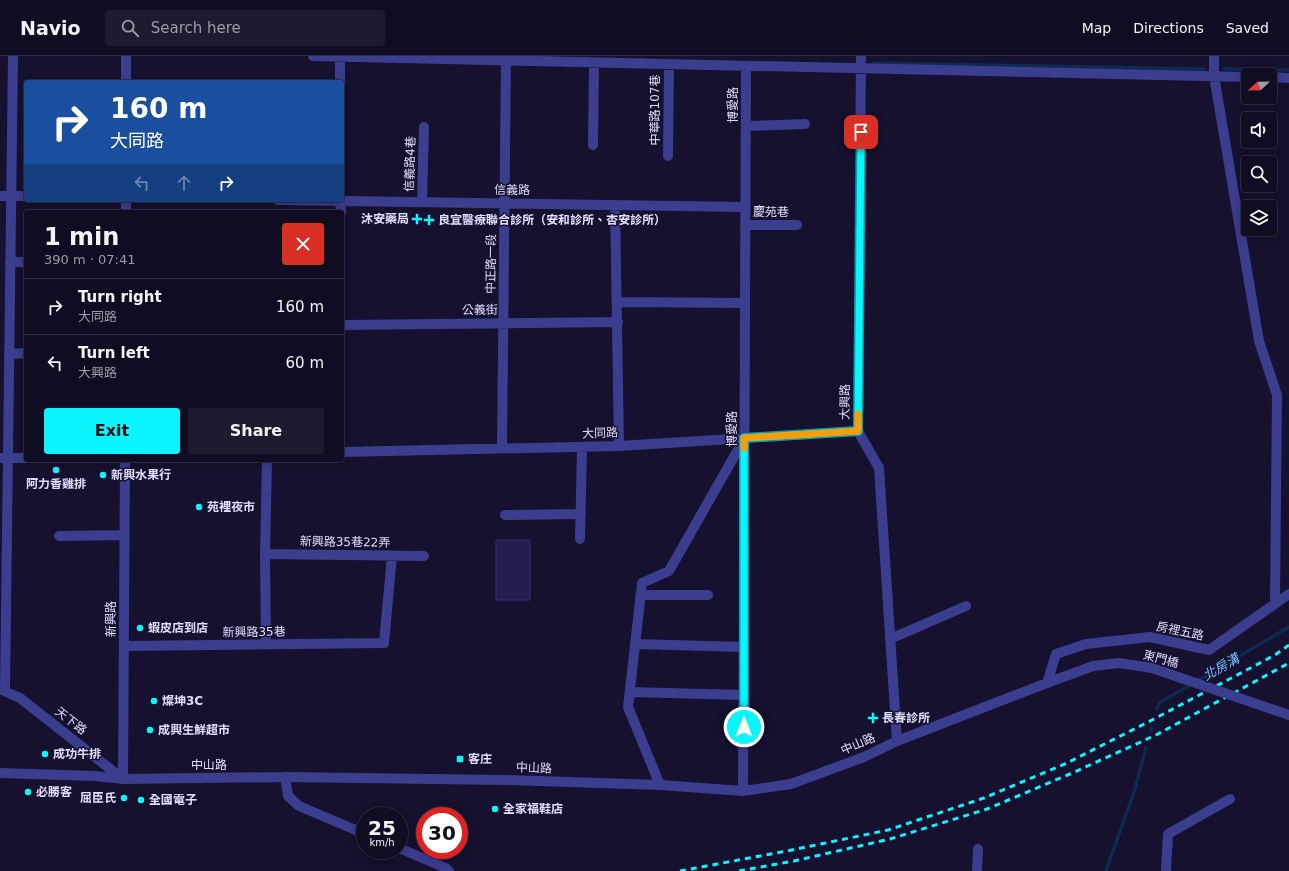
<!DOCTYPE html>
<html lang="en">
<head>
<meta charset="utf-8">
<style>
	:root { --surface:#100d22; --page:#1e1b2f; --text:#f1f3f6; --muted:#9c9ca5; --line:#302d40; --accent:#0af5ff }
	body { margin:0; font-family:"DejaVu Sans","Noto Sans TC",sans-serif; background:var(--page); color:var(--text); height:100vh; display:flex; flex-direction:column; font-size:15px; white-space:nowrap }
	* { box-sizing:border-box; margin:0 }
	p { font-size:13px; color:var(--muted) }
	.icon { flex:none; width:22px; height:22px; fill:none; stroke:currentColor; stroke-width:2; stroke-linecap:round; stroke-linejoin:round }
	.map { position:relative; flex:1; overflow:hidden }
	.drawer { position:absolute; left:24px; top:154px; width:320px; height:252px; display:flex; flex-direction:column; background:var(--surface); border-radius:4px; box-shadow:0 2px 10px #0003,0 0 0 1px var(--line) }
	.drawer>* { flex:none }
	.guide { position:absolute; left:24px; top:24px; width:320px; height:122px; border-radius:4px; box-shadow:0 2px 10px #0003,0 0 0 1px var(--line); background:#1a4fa0; color:#fff; overflow:hidden }
	.needle { width:26px; rotate:248deg }
	.controls { position:absolute; left:1241px; top:12px; display:grid; gap:8px }
	.controls a { display:grid; place-items:center; width:36px; height:36px; border-radius:4px; background:var(--surface); box-shadow:0 2px 10px #0003,0 0 0 1px var(--line); font-size:20px }
	.speed { position:absolute; left:356px; top:751px; display:flex; gap:8px; font-size:20px; font-weight:700; text-align:center }
	.speed>* { display:grid; place-content:center; width:52px; height:52px; border-radius:50%; background:var(--surface); box-shadow:0 2px 10px #0003,0 0 0 1px var(--line); line-height:1 }
	.speed small { font-size:10px; font-weight:400 }
	.speed .limit { border:6px solid #d22; background:#fff; color:#111 }
	.pin { position:absolute; display:grid; place-items:center; width:34px; height:34px; color:#fff; margin:-17px; border-radius:8px; box-shadow:0 2px 6px #0006 }
	.me { position:absolute; width:44px; margin:-22px; rotate:0deg; stroke-linejoin:round; filter:drop-shadow(0 0 3px #0008) }
	.turn { display:flex; align-items:center; gap:14px; height:84px; padding:0 20px; font-size:18px }
	.turn .icon { width:52px; height:52px; stroke-width:2.5 }
	.turn b { display:block; font-size:28px; line-height:34px }
	.lanes { display:flex; align-items:center; height:38px; padding:0 20px; background:#0003; justify-content:center; gap:20px; direction:ltr }
	.lanes .off { opacity:.35 }
	.round { display:grid; place-items:center; flex:none; width:42px; height:42px; border-radius:4px; background:var(--page) }
	.overview { display:flex; align-items:center; justify-content:space-between; height:68px; padding:0 20px }
	h1 { font-size:24px; font-weight:700; line-height:30px }
	.cta { display:flex; gap:8px; margin-top:auto; padding:8px 20px }
	.cta a { flex:1; height:46px; border-radius:4px; background:var(--accent); color:#111; font-size:16px; font-weight:700; line-height:46px; text-align:center }
	.cta a+a { background:var(--page); color:var(--text) }
	ul { padding:0; list-style:none }
	li { display:flex; align-items:center; gap:12px; height:56px; padding:0 20px; border-top:1px solid var(--line) }
	li div { flex:1 }
	li b { display:block; font-size:15px }
	li em { font-style:normal }
	header { display:flex; align-items:center; gap:24px; box-sizing:border-box; height:56px; padding:0 20px; background:var(--surface); border-bottom:1px solid var(--line) }
	header strong { font-size:19px }
	nav { display:flex; gap:22px; margin-inline-start:auto; font-size:14px }
	.search { width:280px; height:36px; background:var(--page); display:flex; align-items:center; gap:10px; box-sizing:border-box; padding:0 14px; border-radius:4px; color:var(--muted); font-size:15px }
	.map>svg:first-child { display:block }
	.lines { fill:none; stroke-linecap:round; stroke-linejoin:round }
	.stream { stroke:#0c2a52; stroke-width:3.5 }
	.building { fill:#241d50; stroke:#392e7c }
	.minor { stroke:#3b3d8e; stroke-width:10 }
	.rail { stroke:#0af5ff; stroke-width:3; stroke-dasharray:6 5; stroke-linecap:butt }
	.minor-bridge { stroke:#3b3d8e; stroke-width:10 }
	.route-casing { stroke:#069fa6; stroke-width:10 }
	.route { stroke:#0af5ff; stroke-width:7 }
	.slow { stroke:#f59e0b; stroke-width:7 }
	.poi-dot { fill:#0af5ff; stroke:#15112e; stroke-width:1.5 }
	.labels { text-anchor:middle; dominant-baseline:central; stroke-width:3; stroke-linejoin:round; paint-order:stroke }
	.street-label { font-size:12px; fill:#e0deff; stroke:#15112e }
	.poi-label { font-size:12px; font-weight:bold; fill:#e0deff; stroke:#15112e; text-anchor:start }
	.water-label { font-size:13px; font-style:italic; fill:#6cc3ff; stroke:#15112e }
</style>
</head>
<body>
<header>
<strong>Navio</strong>
<div class="search"><svg class="icon" aria-label="search" viewBox="0 0 24 24"><circle cx="10" cy="10" r="6"/><path d="M15 15l6 6"/></svg>Search here</div>
<nav><a>Map</a><a>Directions</a><a>Saved</a></nav>
</header>
<div class="map">
<svg width="1289" height="815" viewBox="0 0 1289 815">
	<rect width="100%" height="100%" fill="#15112e"/>
	<g class="lines">
		<!-- stream -->
		<path class="stream" d="M874,7L1204,13
			M1224,13L1289,14
			M1197,625L1289,571
			M1157,653L1159,647L1192,628
			M1151,674L1152,672
			M1106,815L1134,736L1146,692"/>
	</g>
	<!-- building -->
	<path class="building" d="M496,484H530V544H496Z"/>
	<g class="lines">
		<!-- minor -->
		<path class="minor" d="M313,0L1248,21
			M861,0L858,375L879,412L897,685
			M1214,0V20L1259,285L1277,339L1275,546
			M340,1V26
			M1270,21L1289,22
			M126,26V0
			M746,70L805,68
			M593,89L594,7
			M668,100L669,8
			M0,140H26
			M278,144L745,151
			M340,144L341,156
			M422,146L424,71
			M615,149L619,390
			M126,156V144
			M745,169H797
			M10,206H26
			M617,246L745,247
			M342,269L618,266
			M9,298L26,297
			M502,392L506,0
			M342,396L619,390L858,375
			M0,402H26
			M505,459L580,458
			M59,480L124,479
			M580,483L582,391
			M265,498L424,500
			M641,539H708
			M890,583L966,550
			M266,588L265,498L267,404
			M635,588L744,591
			M124,590L384,587L392,500
			M0,633L20,642L123,723
			M5,634L13,0
			M630,636L744,639
			M0,717L95,720L123,723L285,721L505,724L660,729L743,735L791,728L864,701L897,685L1047,627L1056,598L1086,588L1150,581L1209,594L1289,538
			M285,721L288,740L299,750L365,778
			M123,723L125,404
			M660,729L628,651L642,527L669,515L744,383
			M743,735L746,10
			M399,792L446,812L449,815
			M977,815L978,793
			M1166,815L1168,778L1230,743"/>
		<!-- rail -->
		<path class="rail" d="M680,815L792,794L888,774L984,742L1067,707L1152,664L1275,599L1289,589
			M739,815L794,805L890,783L987,753L1070,718L1156,679L1289,607"/>
		<!-- minor-bridge -->
		<path class="minor-bridge" d="M1047,627L1093,610L1119,607L1152,612L1289,659"/>
	</g>
	<g class="lines">
		<defs>
			<path id="route" d="M744,671V382L858,375L861,76"/>
		</defs>
		<!-- route casing -->
		<use href="#route" class="route-casing"/>
		<!-- route -->
		<use href="#route" class="route"/>
		<!-- slow -->
		<path class="slow" d="M744,392V382L858,375V358"/>
	</g>
	<!-- markers -->
	<g class="poi-dot">
		<path d="M415 157h4v4h4v4h-4v4h-4v-4h-4v-4h4z"/>
		<path d="M427 158h4v4h4v4h-4v4h-4v-4h-4v-4h4z"/>
		<circle cx="56" cy="414" r="4"/>
		<circle cx="103" cy="419" r="4"/>
		<circle cx="199" cy="451" r="4"/>
		<circle cx="140" cy="572" r="4"/>
		<circle cx="154" cy="645" r="4"/>
		<path d="M871 656h4v4h4v4h-4v4h-4v-4h-4v-4h4z"/>
		<circle cx="150" cy="674" r="4"/>
		<circle cx="45" cy="698" r="4"/>
		<rect x="456" y="699" width="8" height="8" rx="2"/>
		<circle cx="28" cy="736" r="4"/>
		<circle cx="124" cy="742" r="4"/>
		<circle cx="141" cy="744" r="4"/>
		<circle cx="495" cy="753" r="4"/>
	</g>
	<g class="labels">
		<!-- street labels -->
		<g class="street-label">
			<text transform="translate(733 49) rotate(-90)">博愛路</text>
			<text transform="translate(655 54) rotate(-90)">中華路107巷</text>
			<text transform="translate(410 108) rotate(-88)">信義路4巷</text>
			<text transform="translate(512 134) rotate(1)">信義路</text>
			<text x="771" y="156">慶苑巷</text>
			<text transform="translate(491 208) rotate(-89)">中正路一段</text>
			<text transform="translate(480 254) rotate(-1)">公義街</text>
			<text transform="translate(845 346) rotate(-89)">大興路</text>
			<text transform="translate(732 373) rotate(-90)">博愛路</text>
			<text transform="translate(600 377) rotate(-2)">大同路</text>
			<text transform="translate(345 486) rotate(1)">新興路35巷22弄</text>
			<text transform="translate(111 563) rotate(-90)">新興路</text>
			<text transform="translate(1180 575) rotate(12)">房裡五路</text>
			<text transform="translate(254 576) rotate(-1)">新興路35巷</text>
			<text transform="translate(1161 603) rotate(15)">東門橋</text>
			<text transform="translate(71 665) rotate(38)">天下路</text>
			<text transform="translate(858 688) rotate(-23)">中山路</text>
			<text x="209" y="709">中山路</text>
			<text transform="translate(534 712) rotate(2)">中山路</text>
		</g>
		<!-- poi labels -->
		<g class="poi-label">
			<text x="409" y="163" text-anchor="end">沐安藥局</text>
			<text x="438" y="164">良宜醫療聯合診所（安和診所、杏安診所）</text>
			<text x="111" y="419">新興水果行</text>
			<text x="56" y="428" text-anchor="middle">阿力香雞排</text>
			<text x="207" y="451">苑裡夜市</text>
			<text x="148" y="572">蝦皮店到店</text>
			<text x="162" y="645">燦坤3C</text>
			<text x="882" y="662">長春診所</text>
			<text x="158" y="674">成興生鮮超市</text>
			<text x="53" y="698">成功牛排</text>
			<text x="468" y="703">客庄</text>
			<text x="36" y="736">必勝客</text>
			<text x="116" y="742" text-anchor="end">屈臣氏</text>
			<text x="149" y="744">全國電子</text>
			<text x="503" y="753">全家福鞋店</text>
		</g>
		<!-- water labels -->
		<g class="water-label">
			<text transform="translate(1221 611) rotate(-30)">北房溝</text>
		</g>
	</g>
</svg>
<div class="controls">
<a><svg class="needle" viewBox="-14 -14 28 28"><path d="M0-13l5 13h-10z" fill="#e53935"/><path d="M0 13l5-13h-10z" fill="#9c9ca5"/></svg></a>
<a><svg class="icon" aria-label="sound" viewBox="0 0 24 24"><path d="M4 9h4l5-4v14l-5-4H4zM17 9q2 3 0 6"/></svg></a>
<a><svg class="icon" aria-label="search" viewBox="0 0 24 24"><circle cx="10" cy="10" r="6"/><path d="M15 15l6 6"/></svg></a>
<a><svg class="icon" aria-label="layers" viewBox="0 0 24 24"><path d="M12 4l9 5-9 5-9-5zM3 14l9 5 9-5"/></svg></a>
</div>
<div class="speed"><div>25<small>km/h</small></div><div class="limit">30</div></div>
<div class="pin" style="left:861px;top:76px;background:#d93025"><svg class="icon" aria-label="arrive" viewBox="0 0 24 24"><path d="M6 21V4h12l-3 4 3 4H6"/></svg></div>
<svg class="me" style="left:744px;top:671px" viewBox="-20 -20 40 40"><circle r="17" fill="#0af5ff" stroke="#fff" stroke-width="3"/><path d="M0-11L8 9 0 5-8 9z" fill="#fff"/></svg>
<div class="guide">
<div class="turn"><svg class="icon" aria-label="right" viewBox="0 0 24 24"><path d="M7 20v-9h11M14 6l5 5-5 5"/></svg><div><b>160 m</b>大同路</div></div>
<div class="lanes"><svg class="icon off" aria-label="left" viewBox="0 0 24 24"><path d="M17 20v-9H6M10 6l-5 5 5 5"/></svg><svg class="icon off" aria-label="ahead" viewBox="0 0 24 24"><path d="M12 20V5M6 11l6-6 6 6"/></svg><svg class="icon" aria-label="right" viewBox="0 0 24 24"><path d="M7 20v-9h11M14 6l5 5-5 5"/></svg></div>
</div>
<section class="drawer">
<div class="overview"><div><h1>1 min</h1><p>390 m · 07:41</p></div><a class="round" style="background:#d93025;color:#fff"><svg class="icon" aria-label="close" viewBox="0 0 24 24"><path d="M6 6l12 12M18 6L6 18"/></svg></a></div>
<ul>
<li><svg class="icon" aria-label="right" viewBox="0 0 24 24"><path d="M7 20v-9h11M14 6l5 5-5 5"/></svg><div><b>Turn right</b><p>大同路</p></div><em>160 m</em></li>
<li><svg class="icon" aria-label="left" viewBox="0 0 24 24"><path d="M17 20v-9H6M10 6l-5 5 5 5"/></svg><div><b>Turn left</b><p>大興路</p></div><em>60 m</em></li>
</ul>
<div class="cta"><a>Exit</a><a>Share</a></div>
</section>
</div>
</body>
</html>
